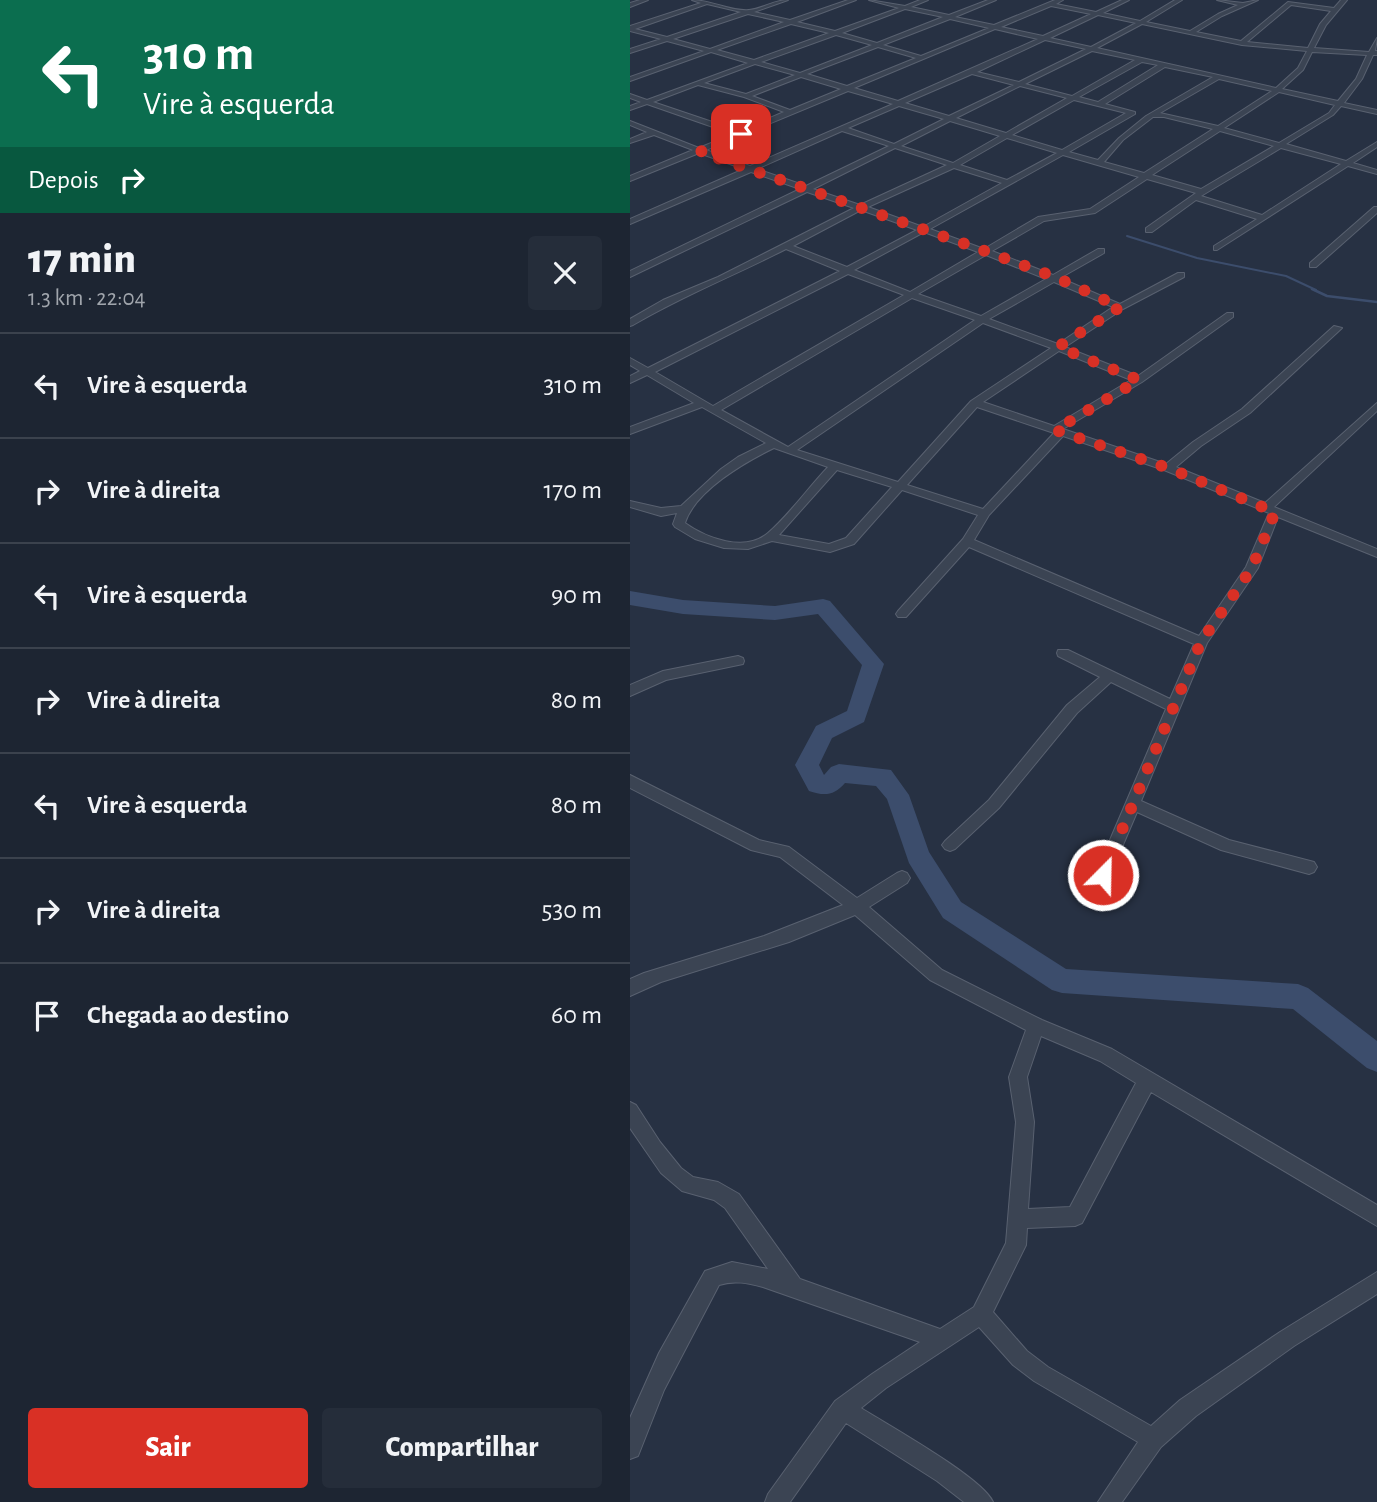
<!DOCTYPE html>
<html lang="pt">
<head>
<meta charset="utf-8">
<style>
	:root { --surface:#1d2532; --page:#252d3a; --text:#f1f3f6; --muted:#a0a5ac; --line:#3b424d; --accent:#d93025 }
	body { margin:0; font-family:"Alegreya Sans",sans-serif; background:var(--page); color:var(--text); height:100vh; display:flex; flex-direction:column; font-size:26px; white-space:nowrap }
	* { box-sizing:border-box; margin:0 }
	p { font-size:23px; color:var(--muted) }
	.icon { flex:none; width:38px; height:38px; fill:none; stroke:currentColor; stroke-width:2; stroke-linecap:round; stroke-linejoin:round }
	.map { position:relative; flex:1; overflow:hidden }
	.sheet { display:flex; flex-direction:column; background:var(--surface); width:630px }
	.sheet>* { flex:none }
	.top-card { background:#0b6e4f; color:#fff; overflow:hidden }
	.pin { position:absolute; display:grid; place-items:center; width:60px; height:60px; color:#fff; margin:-30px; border-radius:14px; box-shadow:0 4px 10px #0006 }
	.me { position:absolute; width:77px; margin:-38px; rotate:23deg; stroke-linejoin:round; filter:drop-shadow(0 0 5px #0008) }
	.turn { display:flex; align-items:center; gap:24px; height:147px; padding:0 28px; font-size:32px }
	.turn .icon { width:91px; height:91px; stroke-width:2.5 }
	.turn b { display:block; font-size:49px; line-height:60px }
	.then { display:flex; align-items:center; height:66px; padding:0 28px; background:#0003; gap:14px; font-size:26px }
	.round { display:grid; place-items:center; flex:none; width:74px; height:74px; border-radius:7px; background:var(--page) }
	.summary { display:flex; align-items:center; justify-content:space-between; height:119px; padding:0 28px }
	h1 { font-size:42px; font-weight:800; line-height:52px }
	.button { display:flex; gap:14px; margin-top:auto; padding:14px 28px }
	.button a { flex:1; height:80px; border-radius:7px; background:var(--accent); color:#fff; font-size:28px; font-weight:800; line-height:80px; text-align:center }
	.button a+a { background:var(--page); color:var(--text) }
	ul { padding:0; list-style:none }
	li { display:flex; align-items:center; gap:21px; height:105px; padding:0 28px; border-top:2px solid var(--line) }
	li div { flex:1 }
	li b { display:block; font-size:26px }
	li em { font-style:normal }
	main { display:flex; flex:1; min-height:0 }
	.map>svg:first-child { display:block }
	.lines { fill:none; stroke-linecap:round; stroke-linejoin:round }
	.stream-far1 { stroke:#3c4d6c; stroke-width:2 }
	.stream { stroke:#3c4d6c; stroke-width:2.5 }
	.river { fill:#3c4d6c; fill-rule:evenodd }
	.minor-casing { stroke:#596170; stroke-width:2 }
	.minor { fill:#3b4453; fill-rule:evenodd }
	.route { stroke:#d93025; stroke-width:12; stroke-dasharray:0 21.6 }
</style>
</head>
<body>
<main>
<section class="sheet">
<div class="top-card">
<div class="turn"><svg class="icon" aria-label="left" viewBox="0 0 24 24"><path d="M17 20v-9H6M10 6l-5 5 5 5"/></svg><div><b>310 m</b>Vire à esquerda</div></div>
<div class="then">Depois<svg class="icon" aria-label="right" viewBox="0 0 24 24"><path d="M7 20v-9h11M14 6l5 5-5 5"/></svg></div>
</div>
<div class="summary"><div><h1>17 min</h1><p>1.3 km · 22:04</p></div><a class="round"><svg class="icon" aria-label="close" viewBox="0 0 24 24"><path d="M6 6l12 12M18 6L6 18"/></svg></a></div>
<ul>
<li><svg class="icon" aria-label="left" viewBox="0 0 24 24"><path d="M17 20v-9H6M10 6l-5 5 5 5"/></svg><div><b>Vire à esquerda</b></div><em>310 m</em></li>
<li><svg class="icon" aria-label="right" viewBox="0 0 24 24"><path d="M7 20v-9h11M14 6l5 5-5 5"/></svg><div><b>Vire à direita</b></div><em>170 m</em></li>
<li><svg class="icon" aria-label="left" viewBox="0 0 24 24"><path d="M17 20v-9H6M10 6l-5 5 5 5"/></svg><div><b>Vire à esquerda</b></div><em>90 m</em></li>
<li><svg class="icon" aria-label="right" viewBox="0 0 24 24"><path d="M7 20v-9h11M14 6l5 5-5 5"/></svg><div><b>Vire à direita</b></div><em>80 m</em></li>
<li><svg class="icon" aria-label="left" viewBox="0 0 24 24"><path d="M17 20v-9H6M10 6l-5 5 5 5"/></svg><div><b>Vire à esquerda</b></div><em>80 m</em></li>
<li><svg class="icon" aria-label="right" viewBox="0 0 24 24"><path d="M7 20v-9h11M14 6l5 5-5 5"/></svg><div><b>Vire à direita</b></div><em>530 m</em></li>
<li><svg class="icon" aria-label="arrive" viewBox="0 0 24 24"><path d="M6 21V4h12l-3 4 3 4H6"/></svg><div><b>Chegada ao destino</b></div><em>60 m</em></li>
</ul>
<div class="button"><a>Sair</a><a>Compartilhar</a></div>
</section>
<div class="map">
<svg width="747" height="1502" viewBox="0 0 747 1502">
	<rect width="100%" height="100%" fill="#273143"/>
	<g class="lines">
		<!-- stream-far1 -->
		<path class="stream-far1" d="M497,236L567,258L656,276L686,290"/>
		<!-- stream -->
		<path class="stream" d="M682,289L697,296L747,302"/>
		<!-- river -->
		<path class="river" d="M0,591L53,600L145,606L193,599L200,601L254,664L234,722L202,738L189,765L194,775L201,767L209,764L261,770L279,795L299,852L331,902L436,969L668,984L678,988L747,1041V1072L737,1068L663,1009L432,993L422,990L313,918L279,863L257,799L246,786L215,783C204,796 194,796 179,791L165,765L186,726L217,711L232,665L188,614L145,620L53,614L0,605Z"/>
		<defs>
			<path id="minor" d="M10,0H18L0,7V3Z
				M62,0C80,0 103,12 119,10C132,9 144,0 158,0L124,12L160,20L218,0H226L167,22L205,31L269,8L239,0L275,6L290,0H298L281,7L319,15L358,0H366L325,17L364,25L425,0H433L426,4L466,12L492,0H499L473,13L510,21L545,0H552L516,22L560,31L588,14L608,5L587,0L613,3L628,0L592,16L566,32L611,41L658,2L704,8L711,0H717L696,25L684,48L739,52L747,38L745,51H747V55H743L732,79L714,103L747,110V114L711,106L703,115L656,144L716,161L747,142V147L723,163L747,170V174L718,166L587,250H584V246L627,219L566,200L522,232H516V228L566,193L517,179L465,213L414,221L362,251L423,275L468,249H474V253L430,278L490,304L548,273H554V277L493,309L435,347L508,376L597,313H603V317L512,382L433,429L536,464L563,442L612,409L704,326L712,328L620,413L571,446L546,467L635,503L747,403V411L644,507L747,549V557L648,517L628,568L577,643L511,801L599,840L684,862L687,867L684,872L679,874L591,850L507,812L478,880L473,882L468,880L465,875L536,709L481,682L447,713L369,808L325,849L320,851L315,849L312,845L315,841L359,800L437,705L470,677L428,656L427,653L428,650H438L540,699L564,644L339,547L276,617H268L266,614L268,611L333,539L348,515L272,490L224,544L200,552L142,541L118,549L94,548L65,539L45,527L43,524L47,513L31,516L0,507V501L31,508L51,506L91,469L108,457L136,443L72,407L0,434V427L64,403L17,375L0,383V376L10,371L0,365V358L18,368L210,271L156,249C105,275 52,296 3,325L0,326V319L33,300L88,277L224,208L177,192L0,277V271L170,189L121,172L0,224V219L114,169L69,153L0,181V176L63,150L24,135L0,143V139L17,132L0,125V121L69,148L103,134L17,104L0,110V106L11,102L0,98V94L17,100L118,63L81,52L0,81V77L74,51L37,41L0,53V49L31,39L0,31V26L71,3ZM77,4L111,12L37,37L5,29ZM661,5L701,11L690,24L678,48L617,42ZM421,6L461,14L413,36L371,27ZM275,9L313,17L247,43L212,33ZM118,14L154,22L80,49L43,39ZM468,15L506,23L461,47L420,38ZM320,19L359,28L291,56L253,45ZM161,24L199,33L124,60L87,50ZM512,24L612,45L677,51L668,68L646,88L467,48ZM365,29L408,39L268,101L224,88ZM206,35L242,45L170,73L131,62ZM415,40L456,49L389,82L347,72ZM248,47L286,58L217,86L177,74ZM462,51L505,60L442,96L395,84ZM682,52L737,55L726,79L708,101L652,89L673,70ZM512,62L528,65L468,102L449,97ZM125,64L165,75L116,94L74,83ZM535,67L583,77L516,116L489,138L468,160L439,152L505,114V112L475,104ZM342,74L384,85L319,116L275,103ZM171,77L211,89L160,110L122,96ZM589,79L642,91L588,126L530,113ZM68,85L114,97L154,112L109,131L23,102ZM390,86L437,98L376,133L326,118ZM218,91L263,104L120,166L76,150ZM649,92L705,105L699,113L649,143L594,128ZM444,100L496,113L432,150L382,135ZM269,106L314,119L264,144L218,128ZM523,117H534L583,129L514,173L474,162L493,140ZM320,121L370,136L323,163L271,146ZM212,131L259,146L176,186L127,169ZM590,131L644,146L571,189L522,175ZM377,138L427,153L377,180L330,165ZM265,148L317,165L230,205L183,189ZM651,148L711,164L632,215L571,196ZM433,155L509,177L460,209L408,217L354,249L300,229ZM324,168L372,183L293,227L238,207ZM231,210L287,230L217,267L163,246ZM294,232L348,252L280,292L224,270ZM356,255L416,279L351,316L288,294ZM218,274L274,295L83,406L25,372ZM424,282L483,307L428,344L359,319ZM282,298L345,320L158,447L91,410ZM353,323L421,348L341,401L268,482L167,450ZM429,351L501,380L424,426L353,402ZM347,407L424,433L353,509L277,485ZM433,436L534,470L639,513L616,567L569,636L344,540L359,515ZM144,448L198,467C179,487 158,516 138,533C115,553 76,538 55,523C65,491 115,462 144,448ZM207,470L262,487L216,538L199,544L149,535Z
				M744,207H747V213L686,267H680V263Z
				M108,656L113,658L114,661L113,664L36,680L0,696V685L33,671Z
				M0,775L129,840L159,847L227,898L267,873L272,871L277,873L280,878L277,883L239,907L312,970L412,1020L482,1049L747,1205V1226L521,1092L452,1223L445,1226L397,1228L396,1245L363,1312L397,1351L418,1367L521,1426L550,1400L650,1332L747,1272V1294L664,1346L566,1416L531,1447L492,1502H468L508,1442L404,1381L383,1365L349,1327L256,1388L231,1408C258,1425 353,1478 363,1502H334L307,1481L216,1423L160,1502H135L138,1494L205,1401L242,1374L290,1342L133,1287C118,1283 104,1280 89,1285L34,1390L8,1456L0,1459V1418L29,1353L75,1271L102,1262L138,1269L95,1208L84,1200L52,1191L31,1173L0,1128V1102L6,1105L30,1142L51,1168L63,1177L88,1182L109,1194L170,1279L310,1329L344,1307L376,1243L386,1122L379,1077L396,1030L300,980L225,915L159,942L31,982L0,996V979L14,973L134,936L213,905L150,857L121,850L0,788ZM411,1036L470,1061L506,1083L440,1207L398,1209L404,1122L397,1077Z"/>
		</defs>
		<!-- minor casing -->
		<use href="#minor" class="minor-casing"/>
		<!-- minor -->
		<use href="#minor" class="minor"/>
	</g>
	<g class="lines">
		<!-- route -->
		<path class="route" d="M111,134L70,152L344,247L425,277L490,307L428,347L509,380L425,430L538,468L645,512L622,568L571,642L473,875"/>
	</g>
</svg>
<div class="pin" style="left:111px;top:134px;background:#d93025"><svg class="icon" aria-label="arrive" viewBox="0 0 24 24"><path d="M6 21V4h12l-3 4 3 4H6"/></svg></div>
<svg class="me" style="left:473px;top:875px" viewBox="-20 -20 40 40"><circle r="17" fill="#d93025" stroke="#fff" stroke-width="3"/><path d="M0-11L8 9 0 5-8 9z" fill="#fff"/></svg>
</div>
</main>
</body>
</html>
